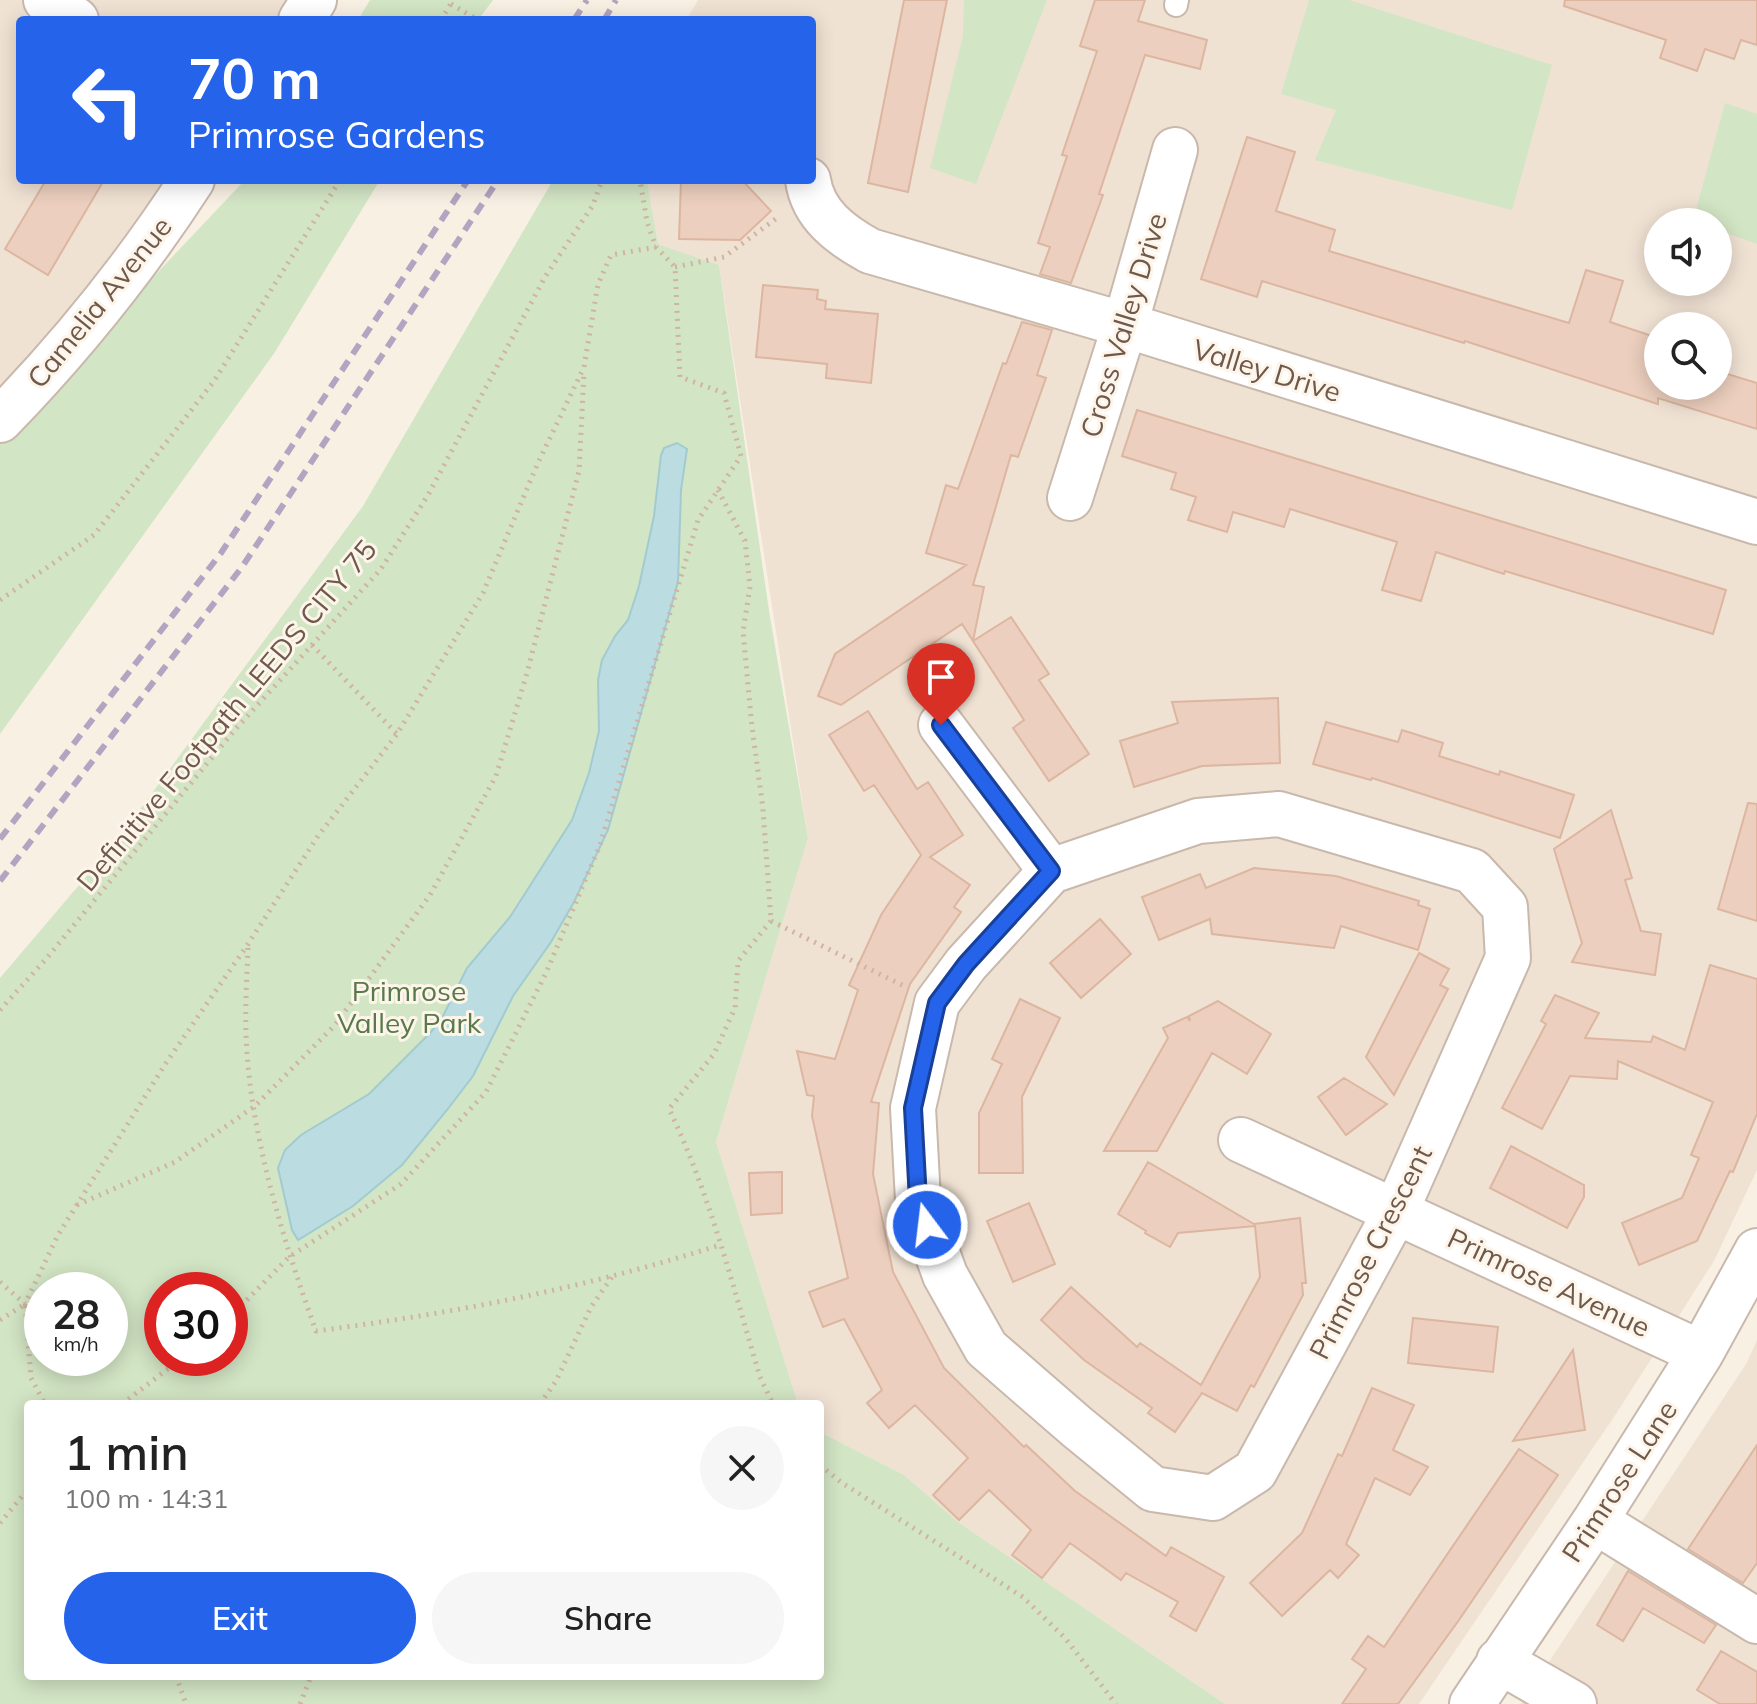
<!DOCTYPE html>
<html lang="en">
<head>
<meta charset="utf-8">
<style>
	:root { --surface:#fff; --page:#f6f6f6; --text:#222; --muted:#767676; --accent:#2563eb }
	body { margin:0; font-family:Mulish,sans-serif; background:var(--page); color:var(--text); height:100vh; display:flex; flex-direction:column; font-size:30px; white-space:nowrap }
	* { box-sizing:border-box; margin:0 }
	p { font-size:26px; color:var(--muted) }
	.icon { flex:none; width:44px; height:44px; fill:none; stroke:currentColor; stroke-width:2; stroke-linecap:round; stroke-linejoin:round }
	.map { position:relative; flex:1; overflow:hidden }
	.details { position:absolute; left:24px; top:1400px; width:800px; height:280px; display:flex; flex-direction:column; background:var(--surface); border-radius:8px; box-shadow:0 4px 20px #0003 }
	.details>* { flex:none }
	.guide { position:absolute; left:16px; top:16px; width:800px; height:168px; border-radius:8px; box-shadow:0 4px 20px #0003; background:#2563eb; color:#fff; overflow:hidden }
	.controls { position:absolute; left:1644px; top:208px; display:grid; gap:16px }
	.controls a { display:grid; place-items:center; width:88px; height:88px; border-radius:50%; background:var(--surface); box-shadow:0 4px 20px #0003; font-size:40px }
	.speed { position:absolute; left:24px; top:1272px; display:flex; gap:16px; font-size:40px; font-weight:700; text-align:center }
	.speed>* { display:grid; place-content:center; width:104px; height:104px; border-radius:50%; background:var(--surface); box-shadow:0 4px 20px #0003; line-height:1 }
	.speed small { font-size:20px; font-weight:400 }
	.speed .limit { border:12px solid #d22; background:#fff; color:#111 }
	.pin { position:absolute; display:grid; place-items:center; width:68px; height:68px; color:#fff; margin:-82px -34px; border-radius:50% 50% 50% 0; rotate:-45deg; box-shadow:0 0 8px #0007 }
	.pin .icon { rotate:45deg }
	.me { position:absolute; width:88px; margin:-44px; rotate:345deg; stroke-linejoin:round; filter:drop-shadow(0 0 6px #0008) }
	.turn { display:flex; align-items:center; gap:28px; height:168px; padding:0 40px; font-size:36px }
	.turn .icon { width:104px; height:104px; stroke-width:2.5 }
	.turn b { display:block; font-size:56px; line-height:68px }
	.round { display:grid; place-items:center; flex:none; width:84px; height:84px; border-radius:42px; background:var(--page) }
	.summary { display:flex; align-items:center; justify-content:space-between; height:136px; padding:0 40px }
	h1 { font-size:48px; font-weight:600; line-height:60px }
	.button { display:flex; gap:16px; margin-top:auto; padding:16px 40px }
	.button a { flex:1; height:92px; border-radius:48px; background:var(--accent); color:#fff; font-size:32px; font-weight:600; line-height:92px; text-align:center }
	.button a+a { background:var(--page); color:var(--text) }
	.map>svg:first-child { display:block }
	.residential { fill:#f0e2d3; fill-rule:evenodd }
	.green { fill:#d2e5c4; fill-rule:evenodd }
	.water { fill:#bbdce0; stroke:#a2cbd1; stroke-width:2 }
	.building { fill:#eccfbe; stroke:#dcb6a1; stroke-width:2 }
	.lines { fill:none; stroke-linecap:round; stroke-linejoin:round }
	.service-casing { stroke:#c9b8ac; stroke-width:26 }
	.minor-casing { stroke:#c9b8ac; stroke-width:48 }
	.path { stroke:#d0b3a2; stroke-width:5; stroke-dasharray:2 6; stroke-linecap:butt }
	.service { stroke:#fff; stroke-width:22 }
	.minor { stroke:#fff; stroke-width:44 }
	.rail { stroke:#b3a4c1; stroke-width:6; stroke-dasharray:12 8; stroke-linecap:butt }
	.route-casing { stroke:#184099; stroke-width:20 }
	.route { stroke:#2563eb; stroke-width:14 }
	.labels { text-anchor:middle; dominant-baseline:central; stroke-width:6; stroke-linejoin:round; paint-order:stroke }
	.street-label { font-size:28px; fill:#6f584c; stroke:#fdf5e9 }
	.park-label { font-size:28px; fill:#587949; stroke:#fdf5e9 }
</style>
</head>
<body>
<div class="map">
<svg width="1757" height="1704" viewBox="0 0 1757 1704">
	<rect width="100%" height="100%" fill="#f9f0e4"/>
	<!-- residential -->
	<path class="residential" d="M0,0H292L278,20H20V180H167L19,375L0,394Z
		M698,0H1757V1170L1714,1261L1616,1414L1419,1704H1225L958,1522L904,1475L820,1432V1404H798L716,1142L808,838L719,265L658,244L647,180H812V20H686ZM1658,222H1718V282H1658ZM1658,326H1718V386H1658Z
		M1757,1340V1704H1521L1746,1364Z"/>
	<!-- green -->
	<path class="green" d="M370,0H493L478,20H358Z
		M964,0H1047L976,184L930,168L963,36Z
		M1309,0H1349L1552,65L1512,210L1315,160L1336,110L1281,94Z
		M1725,103L1757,114V244L1718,230V222L1693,221Z
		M245,180H380L275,352L0,734V439Z
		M553,180H647L658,244L719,265L769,611L808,838L716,1142L798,1404H28V1676H820V1432L904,1475L958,1522L1225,1704H0V978L119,838L363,506ZM42,1290H110V1358H42ZM162,1290H230V1358H162Z"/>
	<!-- water -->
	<path class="water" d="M677,443L687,449L681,490L678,582L608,830L574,902L551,942L513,996L473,1076L447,1110L402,1165L353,1206L298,1240L292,1230L278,1168L285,1150L301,1135L369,1094L430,1033L441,1020L467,968L510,917L572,820L589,773L599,731L598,680L602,660L615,636L628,620L639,586L654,516L661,455L664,448Z"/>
	<!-- building -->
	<path class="building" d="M904,0H947L908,192L868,183Z
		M1095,0H1145L1138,21L1207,40L1200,69L1145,55L1099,194L1103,195L1071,283L1040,274L1050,247L1038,243L1067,156L1062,155L1097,51L1080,46Z
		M1565,0H1757V45L1741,40L1734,59L1705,49L1697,71L1660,58L1666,40L1564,6Z
		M1247,137L1295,152L1276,211L1335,230L1329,251L1569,323L1586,270L1623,281L1610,322L1658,338V386H1718V371L1757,383V429L1658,398V404L1465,341L1464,343L1262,281L1257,297L1201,279Z
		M46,180H104L48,275L5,249Z
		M681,180H742L771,211L740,240L679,239Z
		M763,285L818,290L817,299L826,301L825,309L878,314L871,383L826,378L827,364L756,357Z
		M1022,322L1052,330L1037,375L1046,378L1018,457L1011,455L973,585L984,587L973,641L962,624L841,705L818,696L835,654L966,565L926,553L946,485L958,489L1003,363L1006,364Z
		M1137,410L1726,590L1713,634L1505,571L1504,574L1436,552L1421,601L1382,590L1397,542L1290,509L1284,527L1233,512L1227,532L1188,520L1196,497L1171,489L1176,473L1122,456Z
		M1011,617L1049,674L1039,680L1089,754L1049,781L1013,728L1024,720L973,641Z
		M1278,698L1280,763L1202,766L1134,787L1120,741L1178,723L1172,702Z
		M868,711L917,789L928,782L963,835L930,857L970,885L954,907L961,912L910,984L871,1102L879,1103L873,1174L893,1272L944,1368L1024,1447L1026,1445L1075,1491L1166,1556L1171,1547L1224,1577L1196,1631L1170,1616L1178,1602L1126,1573L1121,1580L1070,1543L1042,1578L1012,1555L1031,1530L989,1490L959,1520L933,1495L968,1458L915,1405L889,1428L867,1403L882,1390L844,1319L823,1327L809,1292L848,1278L812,1116L814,1096L807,1095L797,1051L835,1059L858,990L849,985L881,915L921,855L874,785L864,791L829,735Z
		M1326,722L1398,742L1402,730L1443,743L1439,756L1499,775L1500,771L1574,795L1560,838L1372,778L1371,780L1313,764Z
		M1748,803L1757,804V921L1718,909Z
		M1611,810L1632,878L1625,880L1641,931L1661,934L1655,975L1572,962L1582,943L1554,849Z
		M1254,868L1336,876L1419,901L1418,905L1430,909L1418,950L1341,926L1334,948L1212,934L1210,919L1159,940L1142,897L1200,874L1206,888Z
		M1100,919L1131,954L1081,998L1050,963Z
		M1419,953L1449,969L1440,985L1448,989L1394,1095L1366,1057Z
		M1710,965L1757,979V1114L1733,1172L1730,1171L1697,1241L1639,1265L1622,1223L1682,1198L1699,1158L1691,1155L1713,1102L1618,1061L1617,1079L1570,1076L1542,1129L1502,1108L1546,1024L1541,1021L1555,995L1599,1013L1585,1038L1651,1042L1653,1036L1685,1050Z
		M1020,999L1060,1018L1022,1097L1023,1173H979V1113L1002,1064L992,1059Z
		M1218,1001L1271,1034L1247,1074L1212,1053L1157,1151H1104L1168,1038L1163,1028L1187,1017L1190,1021L1189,1016Z
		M1344,1078L1387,1104L1346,1135L1318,1097Z
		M1511,1146L1584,1185V1197L1567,1228L1490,1188Z
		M1148,1162L1254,1224L1300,1218L1303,1251L1306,1283H1302L1303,1295L1254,1387L1251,1385L1237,1411L1202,1393L1175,1432L1148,1413L1152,1408L1084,1360L1041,1320L1071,1287L1137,1347L1140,1343L1201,1385L1260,1277L1255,1226L1178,1233L1170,1247L1145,1233L1146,1231L1118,1214Z
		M782,1172V1213L751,1215L749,1173Z
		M1029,1203L1055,1264L1013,1282L987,1221Z
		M1413,1318L1498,1327L1493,1372L1408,1363Z
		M1573,1350L1585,1430L1513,1441Z
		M1372,1388L1414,1405L1393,1450L1428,1467L1410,1495L1375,1478L1346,1544L1359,1555L1338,1578L1330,1570L1282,1616L1250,1583L1302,1533L1338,1454L1342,1456Z
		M1757,1445V1563L1743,1583L1688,1549Z
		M1519,1449L1558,1475L1459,1620L1398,1704H1342L1366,1669L1352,1659L1368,1636L1384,1647Z
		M1628,1571L1716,1625L1704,1643L1643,1608L1623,1641L1597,1625Z
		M1721,1651L1757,1672V1704H1720L1697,1690Z"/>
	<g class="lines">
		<defs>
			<path id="service" d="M1176,5L1177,0"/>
			<path id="minor" d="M46,0L76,20
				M301,20L314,0
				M808,180C813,215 841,235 870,251L1125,325L1757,522
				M0,420C71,347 137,265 192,180
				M1070,498L1125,325L1175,150
				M941,725L1051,871
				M1279,814L1472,871L1505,907L1508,958L1396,1211L1255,1471L1213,1498L1153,1489L1077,1427L986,1348L945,1275L918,1200L913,1108L937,1003L966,964L1051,871L1198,821Z
				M1241,1140L1701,1353
				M1595,1521L1757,1621
				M1499,1661L1574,1704
				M1472,1704L1595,1521L1701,1353L1757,1251"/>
		</defs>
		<!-- service casing -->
		<use href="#service" class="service-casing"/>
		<!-- minor casing -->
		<use href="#minor" class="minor-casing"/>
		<!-- path -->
		<path class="path" d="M451,4L478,20
			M441,20L453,0
			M675,267L724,257L777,218
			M718,490L745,541L750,587L743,631L752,727L763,809L771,921L904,986
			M0,600L94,535L214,381L340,180
			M312,645L397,734
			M771,921L738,961L735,1008L714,1054L669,1109C710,1194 733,1287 760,1377L773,1404
			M248,948C247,976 245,1005 246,1033C249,1131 283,1240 316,1331C456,1313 585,1288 720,1245
			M0,1010L46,959L233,732L381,569L428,495L545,277L593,205L602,180
			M77,1205L175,1162L255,1106L335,1025L430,895L496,776L527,673L579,471L584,373
			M0,1282L25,1304L58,1235L166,1063L248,944L318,836L397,734L483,593L537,465L584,367L598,284L611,255L656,247
			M230,1317L289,1257L401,1184L486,1092L546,973L600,845L698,520L741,456L724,393L680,377L675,267L656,247L647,222L640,180
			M0,1320L25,1304L31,1378L45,1404
			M122,1404L182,1358
			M540,1404L556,1381L591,1307L612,1277
			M820,1465L842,1483L1023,1597L1065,1638L1116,1704
			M0,1523L28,1489
			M176,1676L186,1704
			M300,1704L311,1676"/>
		<!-- service -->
		<use href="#service" class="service"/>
		<!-- minor -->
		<use href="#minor" class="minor"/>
		<!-- rail -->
		<path class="rail" d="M574,20L587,0
			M604,20L616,0
			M0,839L221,553L468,180
			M0,881L242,567L498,180"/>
	</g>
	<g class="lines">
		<defs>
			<path id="route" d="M927,1225L918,1200L913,1108L937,1003L966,964L1051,871L941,725"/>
		</defs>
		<!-- route casing -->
		<use href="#route" class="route-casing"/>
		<!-- route -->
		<use href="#route" class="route"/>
	</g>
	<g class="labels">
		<!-- street labels -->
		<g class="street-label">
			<text transform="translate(99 302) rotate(-51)">Camelia Avenue</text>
			<text transform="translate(1123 325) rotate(-73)">Cross Valley Drive</text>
			<text transform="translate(1267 370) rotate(17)">Valley Drive</text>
			<text transform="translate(226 715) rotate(-50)">Definitive Footpath LEEDS CITY 75</text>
			<text transform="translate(1370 1252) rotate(-63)">Primrose Crescent</text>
			<text transform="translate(1549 1282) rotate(25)">Primrose Avenue</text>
			<text transform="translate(1619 1481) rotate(-57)">Primrose Lane</text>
		</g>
		<!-- park labels -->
		<g class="park-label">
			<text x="409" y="990">Primrose<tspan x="409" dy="32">Valley Park</tspan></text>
		</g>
	</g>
</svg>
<div class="controls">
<a><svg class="icon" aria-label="sound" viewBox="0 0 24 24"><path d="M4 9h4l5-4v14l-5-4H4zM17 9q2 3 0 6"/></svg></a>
<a><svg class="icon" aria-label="search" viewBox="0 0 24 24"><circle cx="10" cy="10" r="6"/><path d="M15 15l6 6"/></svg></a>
</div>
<div class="speed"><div>28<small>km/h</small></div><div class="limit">30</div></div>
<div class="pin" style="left:941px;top:725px;background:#d93025"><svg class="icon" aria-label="arrive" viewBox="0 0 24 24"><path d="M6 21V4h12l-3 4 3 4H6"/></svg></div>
<svg class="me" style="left:927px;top:1225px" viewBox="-20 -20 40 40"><circle r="17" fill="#2563eb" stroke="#fff" stroke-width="3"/><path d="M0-11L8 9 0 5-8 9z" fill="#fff"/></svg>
<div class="guide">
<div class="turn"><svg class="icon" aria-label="left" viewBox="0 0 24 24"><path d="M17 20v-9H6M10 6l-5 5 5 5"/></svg><div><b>70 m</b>Primrose Gardens</div></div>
</div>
<section class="details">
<div class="summary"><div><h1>1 min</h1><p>100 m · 14:31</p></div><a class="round"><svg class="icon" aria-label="close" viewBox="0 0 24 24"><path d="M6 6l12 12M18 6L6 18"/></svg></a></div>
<div class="button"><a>Exit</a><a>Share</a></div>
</section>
</div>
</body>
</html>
